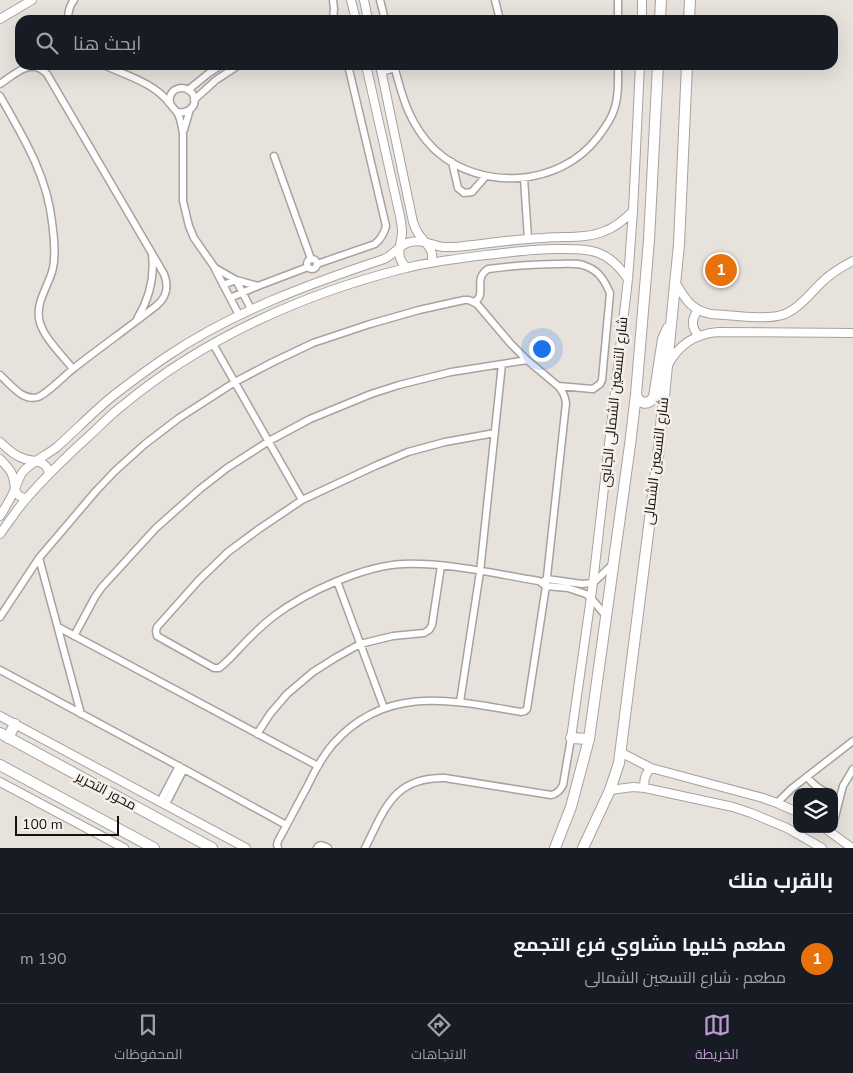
<!DOCTYPE html>
<html lang="ar">
<meta charset="utf-8">
<style>
body{margin:0;font-family:"Nunito Sans",Cairo,sans-serif;background:#242831;color:#f1f3f6;direction:rtl}
.controls{position:absolute;right:15px;bottom:15px;display:grid;overflow:hidden;border-radius:10px;box-shadow:0 5px 20px #0002}
.controls button{width:45px;height:45px;display:grid;place-items:center;padding:0;border:0;border-bottom:1px solid #363941;background:#171b24;color:#f1f3f6;font:25px sans-serif}
.scale{position:absolute;left:15px;bottom:12px;width:104px;box-sizing:border-box;padding-left:5px;border:2px solid #141210;border-top:0;font-size:14px;line-height:18px;white-space:nowrap;color:#141210;-webkit-text-stroke:4px #f6efea;paint-order:stroke}
.you{position:absolute;left:541px;top:348px;width:18px;height:18px;margin:-12px;border:4px solid #fff;border-radius:50%;background:#1a73e8;box-shadow:0 0 0 8px #1a73e833}
.badge{display:grid;place-items:center;width:32px;height:32px;border-radius:50%;background:#bb99ce;color:#fff;font-size:16px;font-weight:700}
.pin{position:absolute;translate:-50% -50%;border:2px solid #fff;box-shadow:0 1px 5px #0006}
.list{margin:0;padding:0;list-style:none}
h2{display:flex;justify-content:space-between;align-items:center;height:65px;margin:0;padding:0 20px;font-size:21px}
h2 small{font-size:16px;font-weight:400;color:#9ea1a6}
.list li{display:grid;grid-template-columns:32px 1fr auto;gap:15px;align-items:center;box-sizing:border-box;height:90px;padding:0 20px;border-top:1px solid #363941}
.list b{display:block;font-size:19px;white-space:nowrap}
.list p{margin:0;font-size:16px;white-space:nowrap;color:#9ea1a6}
.list em{font-size:16px;font-style:normal;color:#9ea1a6}
.icon{flex:none;width:28px;height:28px;fill:none;stroke:currentColor;stroke-width:2;stroke-linecap:round;stroke-linejoin:round}
.map{position:relative;flex:none;width:853px;height:848px;overflow:hidden;direction:ltr}
.search{position:absolute;background:#171b24;box-shadow:0 5px 20px #0002;left:15px;right:15px;top:15px;height:55px;display:flex;align-items:center;gap:12px;box-sizing:border-box;padding:0 18px;border-radius:15px;color:#9ea1a6;font-size:19px}
.sheet{height:155px;background:#171b24}
nav{display:flex;justify-content:space-around;align-items:center;box-sizing:border-box;height:70px;border-top:1px solid #363941;background:#171b24;font-size:14px;color:#9ea1a6}
nav a{display:grid;justify-items:center;gap:2px}
nav .on{color:#bb99ce}
.map>svg:first-child{display:block}
</style>
<div class="map">
<svg width="853" height="848" viewBox="0 0 853 848">
<rect width="100%" height="100%" fill="#e8e2dd"/>
<g fill="none" stroke-linecap="round" stroke-linejoin="round">
<g stroke="#a8a29e" stroke-width="9">
<path id="minor" d="M 380,0 L 385,20
M 495,0 L 500,20
M 618,0 L 618,20
M 68,20 C 68,12 69,6 74,0
M 333,20 L 334,9 L 333,0
M 104,65 C 127,76 155,83 170,104
M 394,65 C 402,97 410,126 435,150 C 481,192 560,187 598,137 C 604,129 611,120 614,110 C 619,96 618,80 618,65
M 381,72 L 395,68
M 0,84 C 15,74 31,57 47,74 L 164,274 C 169,287 167,297 156,306 C 129,327 101,347 74,368 C 65,375 47,394 38,397 C 23,402 10,384 0,375
M 188,90 L 209,73 L 221,65
M 0,96 C 23,137 47,175 52,222 C 54,237 56,253 53,268 C 49,286 34,303 40,323 C 45,339 62,355 73,369
M 194,100 L 216,80 L 239,65
M 177,112 C 186,114 197,108 194,97 C 190,85 173,85 170,97 C 168,106 175,108 178,114 C 181,120 182,127 183,134 L 183,201 L 189,226 L 194,238 L 215,268 L 236,280 L 258,286
M 184,130 L 190,109
M 274,156 L 311,259
M 452,162 L 458,188 L 464,193 L 472,192 L 486,176
M 524,178 L 528,239
M307 264a5 5 0 1 1 10 0a5 5 0 1 1-10 0Z
M 317,264 L 375,244 C 381,239 384,234 386,226 L 348,65
M 215,269 L 239,315
M 223,285 L 236,280 L 251,309
M 230,298 L 258,286 L 308,267
M 474,302 C 488,295 472,279 488,269 C 511,266 534,264 558,264 C 568,264 579,262 588,267 C 600,272 605,282 610,293 L 602,380 L 600,384 L 593,389 L 558,386
M 137,319 C 149,299 155,279 152,255
M 213,344 L 302,500
M 495,433 L 445,442 L 408,452 L 375,466 L 302,500 L 259,529 L 228,552 L 199,580 L 157,627 L 156,631 L 157,636 L 214,668 L 219,668 C 226,663 232,656 238,650 C 249,638 261,626 274,616 C 306,592 363,566 403,564 C 446,562 496,574 539,581 L 546,586 L 568,588 L 586,594 L 591,598 L 606,616
M 39,558 L 81,714
M 545,580 L 547,579 L 582,584 L 593,583 L 613,564
M 337,581 L 384,708
M 0,617 L 39,558 L 96,491 L 115,471 L 145,444 L 179,418 L 235,382 L 271,363 L 313,343 L 370,324 L 419,310 L 464,300 L 469,300 L 477,304 L 511,344 L 527,360 L 558,386 C 563,391 565,396 566,403 L 546,586 L 527,709 L 525,711 L 521,712 C 452,700 386,684 333,744 C 322,757 314,772 307,787 C 297,805 288,823 278,841 L 277,845 L 278,848
M 58,627 L 318,766
M 74,636 L 95,597 L 102,587 L 156,528 L 200,489 L 227,468 L 269,441 L 310,419 L 371,394 L 399,385 L 451,372 L 527,360
M 0,670 L 184,769 L 286,825
M 460,702 L 480,572 L 502,364
M 257,734 L 270,714 L 287,694 L 313,672 L 335,658 L 360,644 L 393,636 L 424,633 L 429,630 L 432,625 L 441,566
M 807,777 C 813,784 818,789 826,792
M 160,802 L 179,766
M 777,803 L 791,789 L 853,741
M 166,804 L 184,769
M 834,821 L 843,786 L 853,769
M 317,848 C 320,843 324,846 328,848
M 365,848 C 385,809 393,777 445,778 L 551,795 C 557,794 560,791 563,785 L 571,738"/>
</g>
<g stroke="#a8a29e" stroke-width="10">
<path id="tertiary" d="M 351,0 L 356,20
M 364,0 L 368,20
M 0,19 L 32,0
M 642,20 L 642,0
M 366,65 L 400,216 C 401,221 402,227 402,233 C 401,247 394,256 407,268
M 380,65 L 413,222 C 415,228 417,233 421,237 C 428,246 435,251 431,263
M 675,282 C 685,298 690,310 711,314 C 731,315 767,321 785,314 C 799,308 810,294 821,283 C 830,274 841,267 853,261
M 698,310 C 691,319 691,328 699,336
M 668,365 C 678,345 695,334 718,332 L 853,333
M 0,442 C 6,447 12,454 20,457 C 31,463 47,458 49,474
M 0,459 C 4,463 8,467 11,472 C 17,483 11,498 27,498
M 0,516 C 5,508 10,500 14,491 C 17,485 18,479 22,473 C 29,463 47,455 57,447 C 76,430 94,411 114,395 C 131,382 148,369 166,357 C 232,312 309,284 384,259 C 393,255 399,246 407,243 C 420,238 431,245 443,247 C 447,247 451,247 455,247 C 485,244 514,239 544,238 C 564,236 586,239 605,231 C 616,227 625,219 633,211
M 0,534 C 9,522 17,509 27,498 C 46,476 67,456 89,436 C 100,426 110,415 122,406 C 202,339 305,293 406,268 C 438,260 471,257 503,253 C 521,251 538,249 556,249 C 590,249 607,248 628,279
M 0,716 L 246,848
M 571,738 L 593,583 L 628,279 L 633,211 L 640,65
M 620,752 L 651,768 L 763,798 L 777,803 L 797,812
M 0,782 L 124,848
M 645,788 C 643,780 645,774 651,768
M 610,790 L 633,787 L 645,788 L 733,807 L 751,813 L 787,828 L 822,848
M 826,829 L 852,848"/>
</g>
<g stroke="#a8a29e" stroke-width="12">
<path id="primary" d="M 660,20 L 661,0
M 689,20 L 690,0
M 636,394 C 638,404 648,406 654,397 L 663,339 L 668,328
M 0,733 L 212,848
M 8,738 L 15,724
M 571,738 L 589,739
M 0,765 L 154,848
M 555,848 L 571,807 L 589,739 L 630,445 L 636,394 L 649,240 L 658,65
M 583,848 L 610,790 L 619,763 L 659,447 L 679,244 L 687,65"/>
</g>
<use href="#minor" stroke="#fff" stroke-width="6"/>
<use href="#tertiary" stroke="#fff" stroke-width="8"/>
<use href="#primary" stroke="#fff" stroke-width="10"/>
</g>
<g text-anchor="middle" dominant-baseline="central" stroke-width="5" stroke-linejoin="round" paint-order="stroke">
<g font-size="14" fill="#141210" stroke="#f6efea">
<text transform="translate(614 402) rotate(-84)">شارع التسعين الشمالى الجانبى</text>
<text transform="translate(656 461) rotate(-83)">شارع التسعين الشمالى</text>
<text transform="translate(106 791) rotate(28)">محور التحرير</text>
</g>
</g>
</svg>
<div class="controls">
<button><svg class="icon" aria-label="layers" viewBox="0 0 24 24"><path d="M12 4l9 5-9 5-9-5zM3 14l9 5 9-5"/></svg></button>
</div>
<div class="scale">100 m</div>
<div class="you"></div>
<div class="pin badge" style="left:721px;top:270px;background:#e8710a">1</div>
<div class="search"><svg class="icon" aria-label="search" viewBox="0 0 24 24"><circle cx="10" cy="10" r="6"/><path d="M15 15l6 6"/></svg>ابحث هنا</div>
</div>
<section class="sheet">
<h2>بالقرب منك<small></small></h2>
<ul class="list">
<li><span class="badge" style="background:#e8710a">1</span><div><b>مطعم خليها مشاوي فرع التجمع</b><p>مطعم · شارع التسعين الشمالى</p></div><em>190 m</em></li>
</ul>
</section>
<nav>
<a class="on"><svg class="icon" aria-label="map" viewBox="0 0 24 24"><path d="M3 6l6-2 6 2 6-2v14l-6 2-6-2-6 2zM9 4v14M15 6v14"/></svg>الخريطة</a>
<a><svg class="icon" aria-label="directions" viewBox="0 0 24 24"><path d="M12 3l9 9-9 9-9-9zM9 14v-3h6M13 9l2 2-2 2"/></svg>الاتجاهات</a>
<a><svg class="icon" aria-label="saved" viewBox="0 0 24 24"><path d="M7 4h10v16l-5-4-5 4z"/></svg>المحفوظات</a>
</nav>
